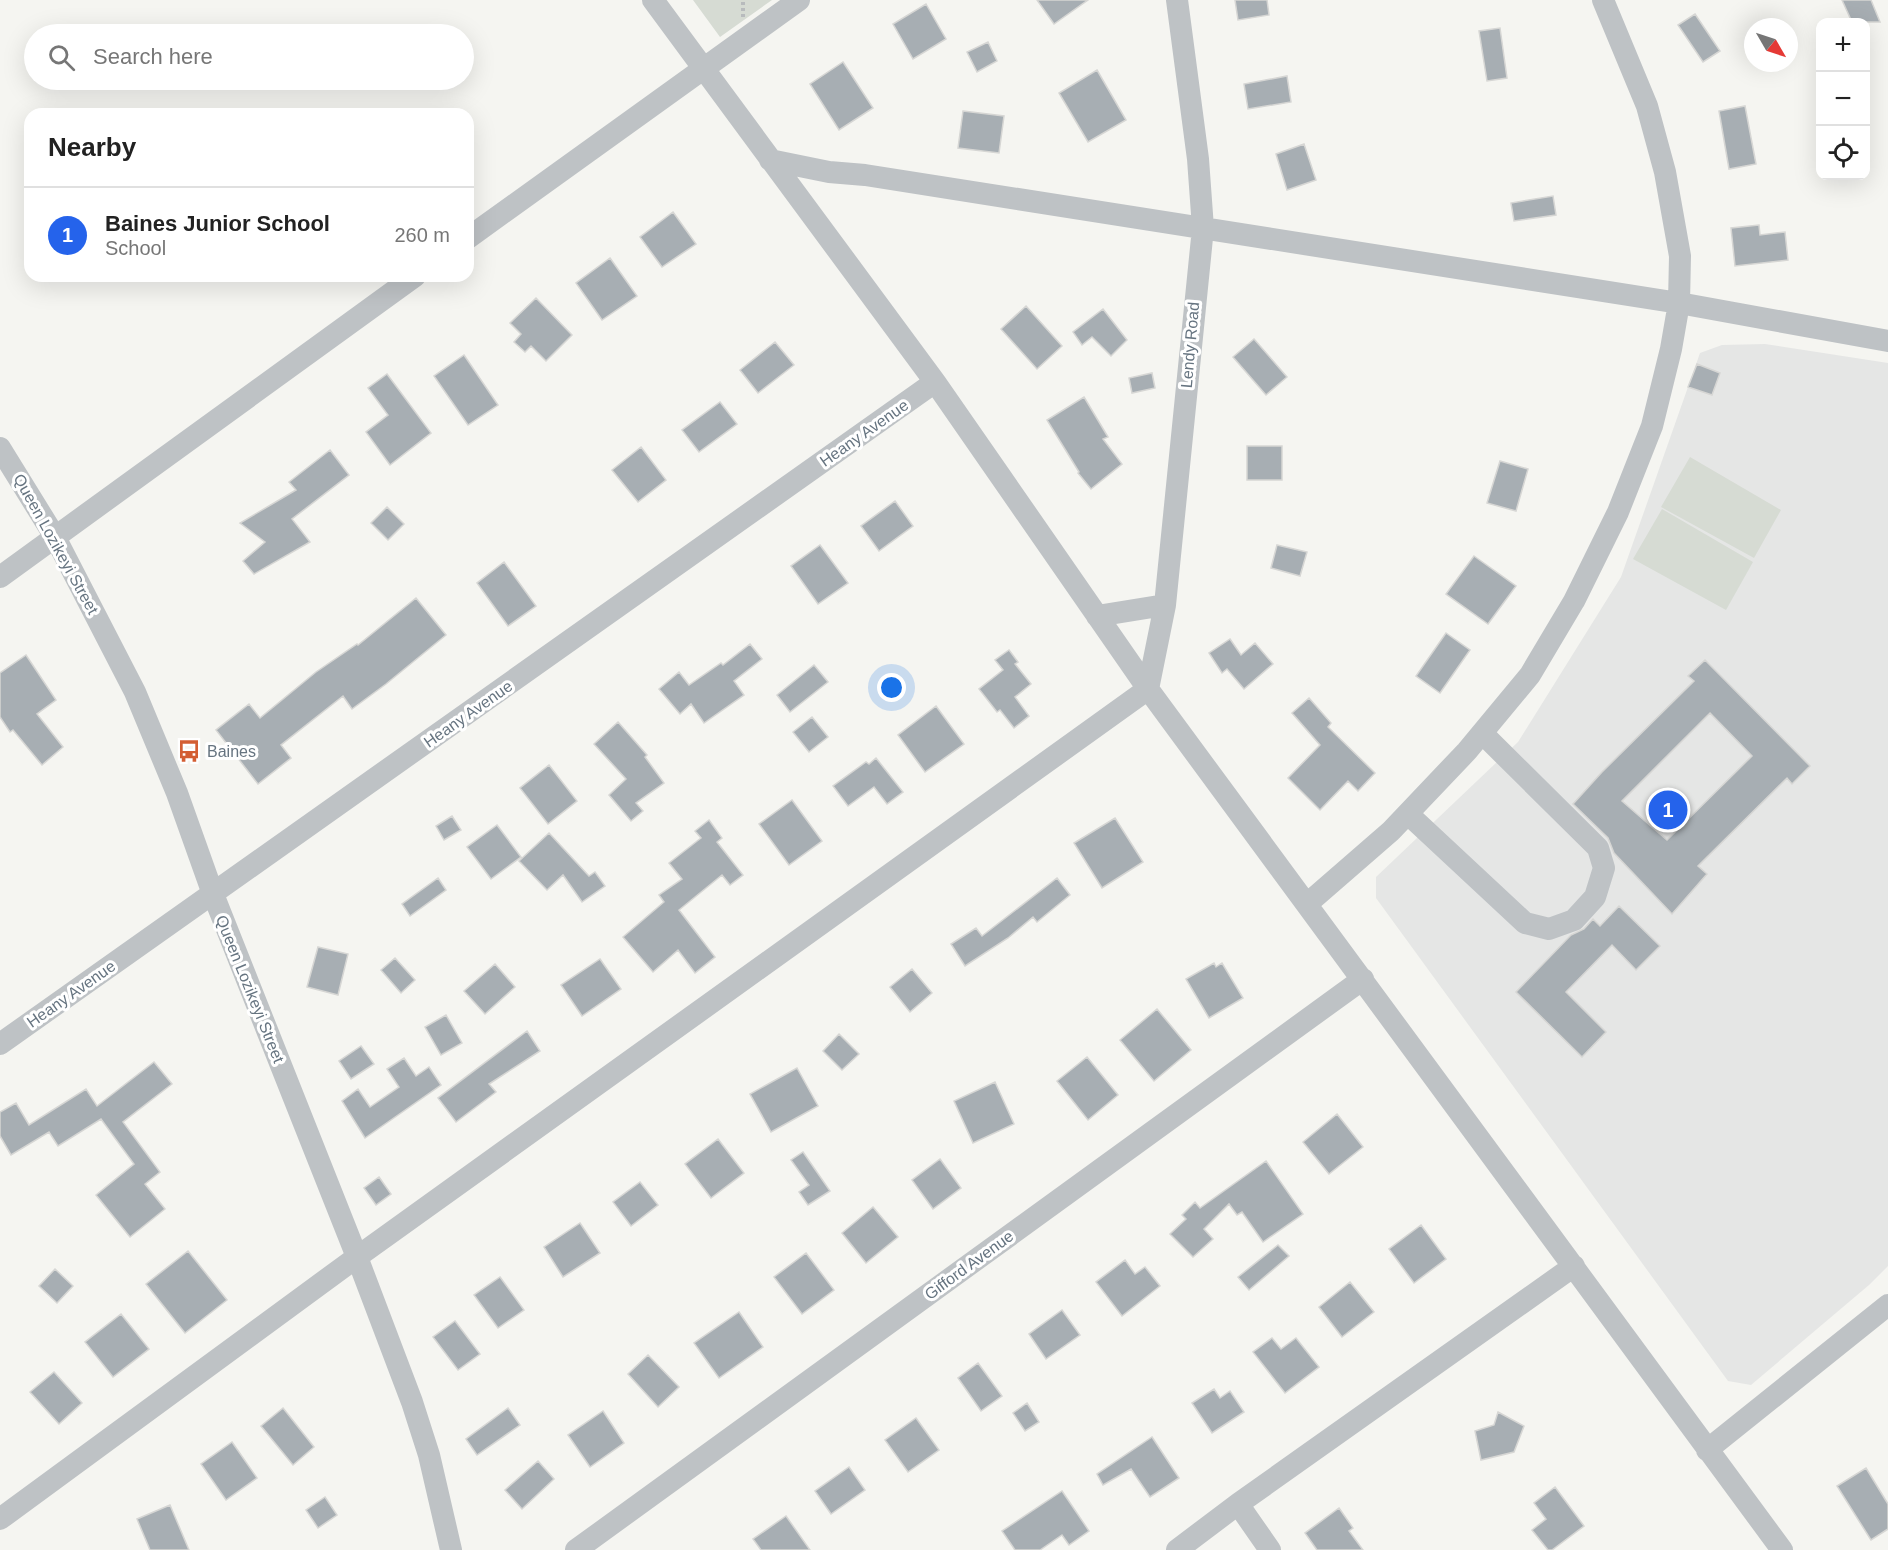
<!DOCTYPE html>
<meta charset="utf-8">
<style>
body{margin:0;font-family:Helvetica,sans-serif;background:#f2f2f2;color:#222}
.controls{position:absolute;right:18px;top:18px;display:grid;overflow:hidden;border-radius:12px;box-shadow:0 6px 24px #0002}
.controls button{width:54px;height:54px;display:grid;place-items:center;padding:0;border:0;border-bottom:2px solid #e0e0e0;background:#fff;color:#222;font:30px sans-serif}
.compass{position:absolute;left:1744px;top:18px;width:54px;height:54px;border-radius:50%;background:#fff;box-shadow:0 6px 24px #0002;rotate:129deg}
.you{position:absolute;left:892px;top:688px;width:21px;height:21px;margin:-15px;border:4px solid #fff;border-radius:50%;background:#1a73e8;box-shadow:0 0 0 9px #1a73e833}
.badge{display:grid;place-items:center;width:39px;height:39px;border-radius:50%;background:#2563eb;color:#fff;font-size:20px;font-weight:700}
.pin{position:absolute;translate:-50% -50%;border:3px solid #fff;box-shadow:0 2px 6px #0006}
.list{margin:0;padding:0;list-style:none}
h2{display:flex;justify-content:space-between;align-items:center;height:78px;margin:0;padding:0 24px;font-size:26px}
h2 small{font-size:20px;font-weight:400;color:#767676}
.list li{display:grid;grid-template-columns:39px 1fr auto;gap:18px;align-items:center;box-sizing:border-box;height:96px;padding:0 24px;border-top:2px solid #e0e0e0}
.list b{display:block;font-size:22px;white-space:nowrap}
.list p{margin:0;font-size:20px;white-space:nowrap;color:#767676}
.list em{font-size:20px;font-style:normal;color:#767676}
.icon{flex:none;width:33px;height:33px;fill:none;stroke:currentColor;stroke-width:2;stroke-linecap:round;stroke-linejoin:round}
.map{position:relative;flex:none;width:1888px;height:1550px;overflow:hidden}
.search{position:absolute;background:#fff;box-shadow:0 6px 24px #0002;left:24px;top:24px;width:450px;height:66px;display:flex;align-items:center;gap:15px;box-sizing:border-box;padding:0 21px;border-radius:33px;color:#767676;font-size:22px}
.panel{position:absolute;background:#fff;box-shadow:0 6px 24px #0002;left:24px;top:108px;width:450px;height:174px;border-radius:18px}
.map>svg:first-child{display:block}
</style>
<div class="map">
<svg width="1888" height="1550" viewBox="0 0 1888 1550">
<rect width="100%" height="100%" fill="#f5f5f1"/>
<path fill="#e5e6e5" d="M 1765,344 L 1888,363 L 1888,1266 L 1869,1285 L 1751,1385 L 1728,1381 L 1376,898 L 1376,877 L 1518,742 L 1621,577 L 1700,353 L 1722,345 Z"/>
<path fill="#d6dbd3" d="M 693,0 L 772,0 L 720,37 Z
M 1690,457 L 1781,510 L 1754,558 L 1661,507 Z
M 1662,509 L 1753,562 L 1726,610 L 1633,559 Z"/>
<path fill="#a7aeb3" stroke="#d6d6d4" stroke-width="1.5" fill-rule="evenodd" d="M 1037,0 L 1088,0 L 1054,24 Z
M 1235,0 L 1267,0 L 1269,15 L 1238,20 Z
M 1842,0 L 1871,0 L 1880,22 L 1852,22 Z
M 926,4 L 946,39 L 913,59 L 893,24 Z
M 1695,14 L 1720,51 L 1703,62 L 1678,25 Z
M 1500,28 L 1507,78 L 1487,81 L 1479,31 Z
M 988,42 L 997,61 L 977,72 L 967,52 Z
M 843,62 L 873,108 L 839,130 L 810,84 Z
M 1097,70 L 1126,120 L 1088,142 L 1059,93 Z
M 1287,76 L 1291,102 L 1248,109 L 1244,84 Z
M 1745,106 L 1756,164 L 1729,169 L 1719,111 Z
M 963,111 L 1004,116 L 999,153 L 958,148 Z
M 1304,144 L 1316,180 L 1287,190 L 1276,154 Z
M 1553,196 L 1556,215 L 1514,221 L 1511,203 Z
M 673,212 L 696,244 L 662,267 L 640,237 Z
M 1759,225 L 1760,235 L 1785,232 L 1788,260 L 1735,266 L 1731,228 Z
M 610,258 L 637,296 L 602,320 L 576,283 Z
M 536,298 L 572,335 L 546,361 L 531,346 L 525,352 L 514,342 L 521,334 L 510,323 Z
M 1026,306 L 1062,346 L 1037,369 L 1001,329 Z
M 1103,309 L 1127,340 L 1111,356 L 1092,337 L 1082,345 L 1073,332 Z
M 1254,339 L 1287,377 L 1266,395 L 1233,357 Z
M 775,342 L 794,365 L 758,393 L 740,370 Z
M 464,355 L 498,405 L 468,425 L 434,376 Z
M 1697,364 L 1720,373 L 1712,395 L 1688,387 Z
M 1152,373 L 1155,388 L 1132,393 L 1129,378 Z
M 387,374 L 431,433 L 390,465 L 366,432 L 388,415 L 368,388 Z
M 1084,397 L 1108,437 L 1103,439 L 1122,464 L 1091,489 L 1078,473 L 1079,472 L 1047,420 Z
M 720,402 L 737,424 L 699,452 L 682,430 Z
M 1247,446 L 1282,446 L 1282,480 L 1247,480 Z
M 641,447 L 666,480 L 638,502 L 612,470 Z
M 330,450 L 349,475 L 292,519 L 310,542 L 254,574 L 243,561 L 265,542 L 240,523 L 296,490 L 289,482 Z
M 1500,461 L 1528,469 L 1516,511 L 1487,503 Z
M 895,501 L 913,526 L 879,551 L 861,526 Z
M 387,507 L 404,524 L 388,540 L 371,523 Z
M 820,545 L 848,583 L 818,604 L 791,566 Z
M 1277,545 L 1307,552 L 1300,576 L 1271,568 Z
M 1474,556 L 1516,586 L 1488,624 L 1446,594 Z
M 504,562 L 536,606 L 508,626 L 477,583 Z
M 416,598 L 446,635 L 386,684 L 352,709 L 343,696 L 281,745 L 291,758 L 258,784 L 216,730 L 249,704 L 260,718 L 316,672 L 357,644 L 358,645 Z
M 1446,633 L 1470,650 L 1440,693 L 1416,676 Z
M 1230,639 L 1241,655 L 1255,643 L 1273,664 L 1244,689 L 1227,669 L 1222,673 L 1209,653 Z
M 750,644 L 762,659 L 734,681 L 744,695 L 704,723 L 691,704 L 680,714 L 659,689 L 679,672 L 689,685 L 721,663 L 723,665 Z
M 1009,650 L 1018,662 L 1015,664 L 1031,684 L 1015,697 L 1029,716 L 1014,728 L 1000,710 L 997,712 L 979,689 L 1003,670 L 995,660 Z
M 26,655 L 56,700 L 37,714 L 63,747 L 42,765 L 13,730 L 10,732 L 0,717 L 0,673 Z
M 1705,660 L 1810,766 L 1792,784 L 1787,778 L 1698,866 L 1707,874 L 1672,914 L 1614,853 L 1608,838 L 1573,804 L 1602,772 L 1694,681 L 1688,676 ZM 1710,713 L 1752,756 L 1667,840 L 1622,801 Z
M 814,665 L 828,682 L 790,712 L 777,695 Z
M 1309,698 L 1331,723 L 1328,727 L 1375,773 L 1358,791 L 1348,781 L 1320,810 L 1288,778 L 1320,745 L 1292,713 Z
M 936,706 L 964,744 L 925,772 L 898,735 Z
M 812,717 L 828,737 L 809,752 L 793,732 Z
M 618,722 L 647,755 L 645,757 L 664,783 L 636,803 L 643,811 L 631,821 L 609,795 L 626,779 L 594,744 Z
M 876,758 L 903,792 L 887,804 L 874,787 L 848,806 L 833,786 L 866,762 L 869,764 Z
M 549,765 L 577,801 L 548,824 L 520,788 Z
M 792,800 L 822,841 L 789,865 L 759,824 Z
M 452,816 L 461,830 L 444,840 L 436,826 Z
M 1115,818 L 1143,862 L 1102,888 L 1074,843 Z
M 709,820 L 722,838 L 717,842 L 743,875 L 730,885 L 722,875 L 679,910 L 715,957 L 695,973 L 678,950 L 653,972 L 623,937 L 664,902 L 659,895 L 682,879 L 669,863 L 701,838 L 695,831 Z
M 497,825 L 521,857 L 491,879 L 467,847 Z
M 549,833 L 589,876 L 595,872 L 605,886 L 582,902 L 563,875 L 547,890 L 519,861 Z
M 438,878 L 446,890 L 410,916 L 402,904 Z
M 1057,878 L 1070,895 L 1037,922 L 1033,917 L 1008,938 L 965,966 L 951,944 L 976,928 L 982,936 Z
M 1619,906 L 1660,946 L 1636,970 L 1612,945 L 1566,992 L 1606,1032 L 1582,1057 L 1516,992 L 1571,935 L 1584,929 L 1593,919 L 1600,926 Z
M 318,947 L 348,954 L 338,995 L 307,987 Z
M 395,958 L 415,980 L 401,993 L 381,970 Z
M 600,959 L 621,989 L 582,1016 L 561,985 Z
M 1214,963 L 1216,967 L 1222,963 L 1243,998 L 1209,1018 L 1186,979 Z
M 495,964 L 515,987 L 485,1014 L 464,991 Z
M 912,969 L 932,993 L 910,1012 L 890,987 Z
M 1157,1009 L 1191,1050 L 1154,1081 L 1120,1040 Z
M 446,1015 L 462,1043 L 441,1055 L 425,1027 Z
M 527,1031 L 540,1051 L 489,1084 L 496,1092 L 456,1122 L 438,1098 Z
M 839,1034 L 859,1054 L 842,1070 L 823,1051 Z
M 361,1046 L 374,1064 L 351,1079 L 339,1061 Z
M 1087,1057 L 1118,1095 L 1088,1120 L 1057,1081 Z
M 404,1058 L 416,1076 L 429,1067 L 441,1085 L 365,1138 L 342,1101 L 358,1089 L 370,1107 L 399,1087 L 387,1069 Z
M 154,1062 L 172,1084 L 123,1122 L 160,1172 L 145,1184 L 165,1209 L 130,1237 L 96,1195 L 134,1164 L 101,1119 L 58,1146 L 49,1132 L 11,1155 L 0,1136 L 0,1112 L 16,1103 L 29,1125 L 86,1089 L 97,1106 Z
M 797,1068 L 818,1106 L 771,1132 L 750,1094 Z
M 995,1082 L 1014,1124 L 973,1143 L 954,1101 Z
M 1337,1114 L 1363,1147 L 1329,1174 L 1303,1142 Z
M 718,1139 L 744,1173 L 711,1198 L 685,1164 Z
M 803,1152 L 830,1191 L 808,1205 L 799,1192 L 809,1185 L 791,1160 Z
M 940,1159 L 961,1188 L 933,1209 L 912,1180 Z
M 1266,1161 L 1303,1214 L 1263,1242 L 1242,1212 L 1237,1215 L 1229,1204 L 1204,1229 L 1213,1239 L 1193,1257 L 1170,1234 L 1186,1219 L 1182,1215 L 1195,1202 L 1200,1208 Z
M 379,1177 L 391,1194 L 376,1205 L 364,1188 Z
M 640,1182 L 658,1205 L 631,1226 L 613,1202 Z
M 873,1207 L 898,1237 L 866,1263 L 842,1233 Z
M 580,1223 L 600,1253 L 563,1277 L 544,1247 Z
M 1421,1225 L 1446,1259 L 1414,1283 L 1389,1249 Z
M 1278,1245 L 1289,1256 L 1249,1290 L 1238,1277 Z
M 188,1251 L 227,1300 L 185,1333 L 146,1284 Z
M 806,1253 L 834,1290 L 802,1314 L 774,1277 Z
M 1125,1260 L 1135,1274 L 1145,1267 L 1160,1286 L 1122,1316 L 1096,1282 Z
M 55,1269 L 73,1286 L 57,1303 L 39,1286 Z
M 500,1277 L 524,1310 L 498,1328 L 474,1295 Z
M 1350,1282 L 1374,1312 L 1342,1337 L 1319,1307 Z
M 1062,1310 L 1080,1335 L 1046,1359 L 1029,1334 Z
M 739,1312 L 763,1347 L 719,1378 L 694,1343 Z
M 121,1314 L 149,1349 L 113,1377 L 85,1342 Z
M 455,1321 L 480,1354 L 458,1370 L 433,1337 Z
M 1272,1338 L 1281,1349 L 1296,1338 L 1319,1367 L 1285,1393 L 1253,1352 Z
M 648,1355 L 679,1387 L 658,1407 L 628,1374 Z
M 978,1363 L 1002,1396 L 981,1411 L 958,1378 Z
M 54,1372 L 82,1403 L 59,1424 L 30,1392 Z
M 1214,1389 L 1220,1398 L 1230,1391 L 1244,1412 L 1212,1433 L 1192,1403 Z
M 1027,1403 L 1039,1422 L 1025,1431 L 1013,1413 Z
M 283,1408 L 314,1447 L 293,1465 L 261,1426 Z
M 508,1408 L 520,1425 L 477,1455 L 466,1439 Z
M 603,1411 L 624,1443 L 590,1467 L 568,1435 Z
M 1498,1412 L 1524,1426 L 1514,1452 L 1481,1460 L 1475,1431 L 1494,1425 Z
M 916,1418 L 939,1450 L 908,1472 L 885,1440 Z
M 1152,1437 L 1179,1478 L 1150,1497 L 1131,1469 L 1103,1485 L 1097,1474 Z
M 232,1442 L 257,1478 L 226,1500 L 201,1464 Z
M 538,1461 L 554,1479 L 522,1509 L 505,1490 Z
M 849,1467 L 865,1490 L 831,1514 L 815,1491 Z
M 1866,1468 L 1888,1504 L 1888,1529 L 1871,1540 L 1837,1486 Z
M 1555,1487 L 1584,1526 L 1552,1550 L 1548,1550 L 1532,1530 L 1546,1519 L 1534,1503 Z
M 1062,1491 L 1089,1531 L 1069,1545 L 1062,1535 L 1040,1550 L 1015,1550 L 1002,1531 Z
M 325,1497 L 337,1515 L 318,1528 L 306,1510 Z
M 170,1505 L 189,1550 L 150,1550 L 137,1519 Z
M 1339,1508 L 1353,1528 L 1349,1531 L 1363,1550 L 1317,1550 L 1305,1533 Z
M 786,1516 L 810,1550 L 761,1550 L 753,1539 Z"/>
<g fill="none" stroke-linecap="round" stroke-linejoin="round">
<path stroke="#b8bbbd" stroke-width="4" stroke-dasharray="3 3" stroke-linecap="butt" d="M 743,17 L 743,0"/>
<path stroke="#bec2c5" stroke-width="22" d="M 653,0 L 935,382 L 1148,689 L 1782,1550
M 770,160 L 829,172 L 865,175 L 1679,303 L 1888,341
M 468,238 L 799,0
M 0,448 L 55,537 L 135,692 L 177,793 L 213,894 L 357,1257 L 412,1402 L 429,1455 L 451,1550
M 0,577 L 415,276
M 1097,616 L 1165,605
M 1408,814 L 1525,923 L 1549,929 L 1574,920 L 1595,897 L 1604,868 L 1598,848 L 1482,733
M 1307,904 L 1391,831 L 1467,751 L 1530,675 L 1574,601 L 1618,512 L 1652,426 L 1671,349 L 1679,303 L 1680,256 L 1665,172 L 1647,106 L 1603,0
M 0,1044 L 935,382
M 1707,1450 L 1888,1305
M 1238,1504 L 1270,1550
M 0,1519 L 357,1257 L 1148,689 L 1165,605 L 1203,228 L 1198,159 L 1177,0
M 576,1550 L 1363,979
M 1177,1550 L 1238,1504 L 1574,1266"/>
</g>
<defs>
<g id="bus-bare" transform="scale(1.8)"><path d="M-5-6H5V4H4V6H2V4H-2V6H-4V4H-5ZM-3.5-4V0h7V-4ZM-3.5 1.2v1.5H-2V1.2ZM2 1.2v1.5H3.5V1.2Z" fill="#d35e33" stroke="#fff" stroke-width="2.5" paint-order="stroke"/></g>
</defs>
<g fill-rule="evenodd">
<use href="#bus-bare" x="189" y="751"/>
</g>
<g text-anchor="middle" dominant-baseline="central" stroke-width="6" stroke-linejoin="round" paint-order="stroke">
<g font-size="16" fill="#667480" stroke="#fff">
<text transform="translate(1190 345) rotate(-85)">Lendy Road</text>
<text transform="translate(864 433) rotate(-35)">Heany Avenue</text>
<text transform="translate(56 544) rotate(61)">Queen Lozikeyi Street</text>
<text transform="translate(468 714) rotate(-35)">Heany Avenue</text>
<text transform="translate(250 989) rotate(68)">Queen Lozikeyi Street</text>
<text transform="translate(71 994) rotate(-35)">Heany Avenue</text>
<text transform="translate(969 1265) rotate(-36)">Gifford Avenue</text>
</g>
<g font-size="16" fill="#667480" stroke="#fff" text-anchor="start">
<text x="207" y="751">Baines</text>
</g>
</g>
</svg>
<div class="controls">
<button>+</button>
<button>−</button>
<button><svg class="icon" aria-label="locate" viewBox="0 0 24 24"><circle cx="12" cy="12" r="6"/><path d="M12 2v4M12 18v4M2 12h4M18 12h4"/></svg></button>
</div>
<svg class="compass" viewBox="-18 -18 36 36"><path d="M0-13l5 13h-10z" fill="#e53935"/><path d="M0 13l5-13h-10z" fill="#767676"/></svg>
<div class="you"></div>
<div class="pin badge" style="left:1668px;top:810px">1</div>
<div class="search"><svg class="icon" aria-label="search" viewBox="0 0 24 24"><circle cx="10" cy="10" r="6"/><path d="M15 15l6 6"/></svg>Search here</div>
<section class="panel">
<h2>Nearby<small></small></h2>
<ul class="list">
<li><span class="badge">1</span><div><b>Baines Junior School</b><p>School</p></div><em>260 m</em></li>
</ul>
</section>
</div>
